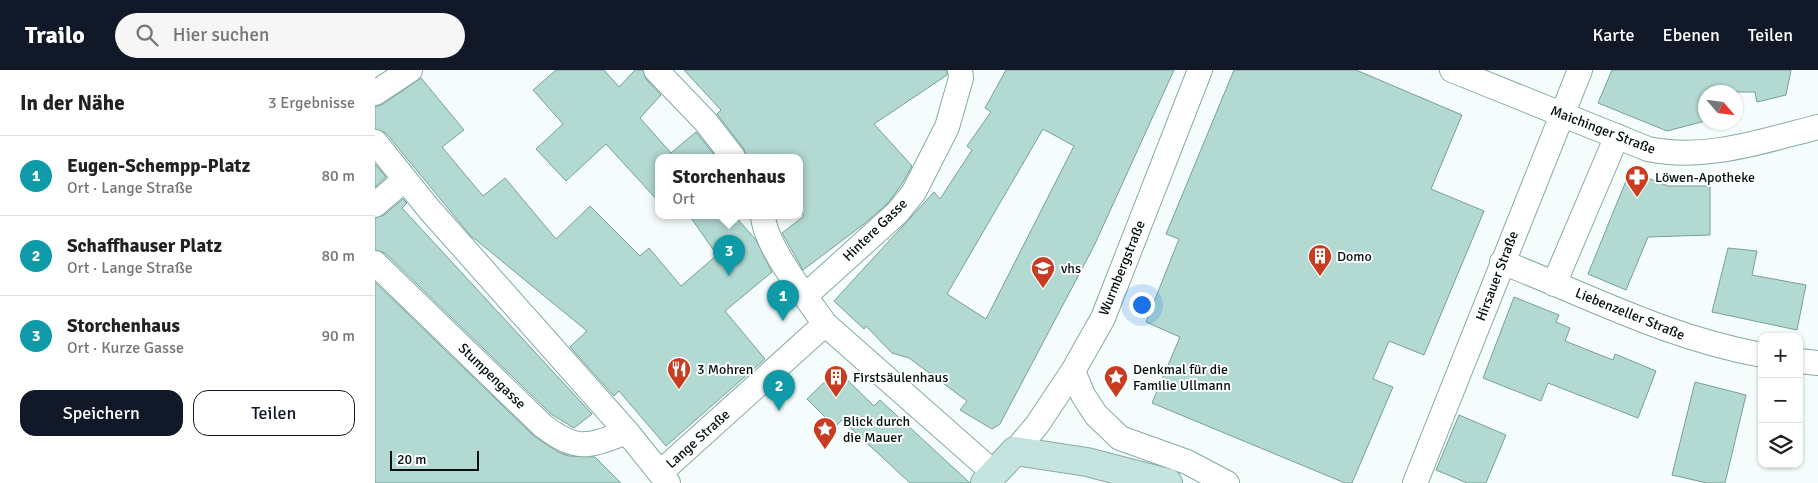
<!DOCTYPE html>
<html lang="de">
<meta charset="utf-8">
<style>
body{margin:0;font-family:Signika,sans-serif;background:#f6f6f6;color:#222}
.controls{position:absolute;right:15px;bottom:15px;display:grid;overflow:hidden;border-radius:10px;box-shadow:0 1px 4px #0004}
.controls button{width:45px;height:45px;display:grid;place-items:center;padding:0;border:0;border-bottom:1px solid #e0e0e0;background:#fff;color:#222;font:25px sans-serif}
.compass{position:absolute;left:1323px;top:15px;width:45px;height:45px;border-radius:50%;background:#fff;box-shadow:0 1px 4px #0004;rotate:118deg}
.scale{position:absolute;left:15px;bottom:12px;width:89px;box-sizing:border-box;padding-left:5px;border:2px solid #03100e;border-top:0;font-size:14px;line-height:18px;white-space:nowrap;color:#03100e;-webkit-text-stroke:4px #fff;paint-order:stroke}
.you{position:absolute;left:766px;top:234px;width:18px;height:18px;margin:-12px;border:4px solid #fff;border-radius:50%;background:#1a73e8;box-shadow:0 0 0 8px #1a73e833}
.badge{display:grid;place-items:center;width:32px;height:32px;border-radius:50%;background:#111827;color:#fff;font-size:16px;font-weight:700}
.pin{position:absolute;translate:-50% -41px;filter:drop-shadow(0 1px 2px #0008)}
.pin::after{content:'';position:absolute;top:26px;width:18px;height:15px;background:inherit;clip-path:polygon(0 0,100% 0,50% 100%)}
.popup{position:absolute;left:280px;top:84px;width:148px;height:65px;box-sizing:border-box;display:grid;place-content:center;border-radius:10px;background:#fff;filter:drop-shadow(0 1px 4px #0005);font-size:16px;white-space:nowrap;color:#767676}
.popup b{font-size:19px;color:#222}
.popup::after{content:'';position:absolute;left:50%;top:100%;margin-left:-10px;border:10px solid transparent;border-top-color:#fff}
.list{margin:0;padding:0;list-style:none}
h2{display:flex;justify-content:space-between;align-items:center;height:65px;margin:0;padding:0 20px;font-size:21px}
h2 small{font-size:16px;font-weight:400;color:#767676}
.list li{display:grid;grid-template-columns:32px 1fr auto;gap:15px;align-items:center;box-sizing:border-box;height:80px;padding:0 20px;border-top:1px solid #e0e0e0}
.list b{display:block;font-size:19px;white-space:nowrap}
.list p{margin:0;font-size:16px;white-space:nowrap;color:#767676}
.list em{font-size:16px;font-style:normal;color:#767676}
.actions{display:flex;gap:10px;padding:15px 20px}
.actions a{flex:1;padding:11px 0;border:1px solid #111827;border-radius:15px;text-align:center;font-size:18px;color:#111827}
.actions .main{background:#111827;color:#fff}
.icon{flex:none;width:28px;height:28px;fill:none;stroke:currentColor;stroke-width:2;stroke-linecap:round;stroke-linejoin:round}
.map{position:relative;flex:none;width:1443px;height:413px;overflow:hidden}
header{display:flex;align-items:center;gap:30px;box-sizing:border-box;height:70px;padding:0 25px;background:#111827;color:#fff}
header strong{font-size:24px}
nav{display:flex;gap:28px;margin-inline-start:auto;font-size:18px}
.search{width:350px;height:45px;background:#f6f6f6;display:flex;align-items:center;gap:12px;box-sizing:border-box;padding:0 18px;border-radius:28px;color:#767676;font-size:19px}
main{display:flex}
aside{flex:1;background:#fff}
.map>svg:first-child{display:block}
</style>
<header>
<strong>Trailo</strong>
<div class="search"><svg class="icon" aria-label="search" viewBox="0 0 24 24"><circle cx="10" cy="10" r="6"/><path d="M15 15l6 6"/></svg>Hier suchen</div>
<nav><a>Karte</a><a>Ebenen</a><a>Teilen</a></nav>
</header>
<main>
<aside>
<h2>In der Nähe<small>3 Ergebnisse</small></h2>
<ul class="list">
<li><span class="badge" style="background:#0f9aa8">1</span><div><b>Eugen-Schempp-Platz</b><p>Ort · Lange Straße</p></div><em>80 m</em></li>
<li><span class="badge" style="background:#0f9aa8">2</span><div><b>Schaffhauser Platz</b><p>Ort · Lange Straße</p></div><em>80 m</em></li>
<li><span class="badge" style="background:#0f9aa8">3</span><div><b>Storchenhaus</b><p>Ort · Kurze Gasse</p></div><em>90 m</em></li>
</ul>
<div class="actions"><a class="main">Speichern</a><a>Teilen</a></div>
</aside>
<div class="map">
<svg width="1443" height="413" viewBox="0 0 1443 413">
<rect width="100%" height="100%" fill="#f5fdfc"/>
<path fill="#b2d9d2" stroke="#799f98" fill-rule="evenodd" d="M 181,0 L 229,0 L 244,17 L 260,0 L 268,0 L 271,9 L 286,25 L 265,48 L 296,83 L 321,62 L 341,87 L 284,87 L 284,132 L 231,74 L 191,111 L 161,79 L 188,54 L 158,20 Z
M 309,0 L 572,0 L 572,5 L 499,54 L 537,96 L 527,114 L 512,134 L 489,154 L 428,200 L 407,163 L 429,146 L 424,140 L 424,87 L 371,87 L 369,79 L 342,44 L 346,40 Z
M 631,0 L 799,0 L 719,176 L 625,354 L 617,359 L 585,340 L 592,331 L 534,288 L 517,283 L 491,256 L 489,259 L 459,231 L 559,122 L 565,129 L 597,80 L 592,76 L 616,42 L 610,38 ZM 668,59 L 699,76 L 611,249 L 572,224 Z
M 859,0 L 981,0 L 1087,45 L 1056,119 L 1109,141 L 1049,285 L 1014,271 L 998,309 L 1018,317 L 977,413 L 970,413 L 777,333 L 805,267 L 771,252 L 804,169 L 791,164 Z
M 1237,0 L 1416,0 L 1411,25 L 1382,32 L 1380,22 L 1330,22 L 1330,51 L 1292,61 L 1223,33 Z
M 46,8 L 89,60 L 67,77 L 108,126 L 130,108 L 181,169 L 215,136 L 265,186 L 274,178 L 306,216 L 342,185 L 314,145 L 359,145 L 381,170 L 397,202 L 350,241 L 390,289 L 291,376 L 244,321 L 239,326 L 195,277 L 212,261 L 95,165 L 11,63 L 0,59 L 0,37 L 8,34 Z
M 0,94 L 11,107 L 0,117 Z
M 1255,101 L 1293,116 L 1335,116 L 1335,165 L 1273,167 L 1251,220 L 1213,204 Z
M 28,129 L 32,133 L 27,138 L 217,344 L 199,358 L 176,344 L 10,183 L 0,180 L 0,148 L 9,145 Z
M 1353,178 L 1382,181 L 1377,205 L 1431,215 L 1422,260 L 1337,242 Z
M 0,212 L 159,366 L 183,382 L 194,386 L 220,387 L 246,413 L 0,413 Z
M 1139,227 L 1184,245 L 1181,252 L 1195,258 L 1190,271 L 1238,290 L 1240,284 L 1281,301 L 1263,348 L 1173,313 L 1166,331 L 1108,308 Z
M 462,300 L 499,336 L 505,330 L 595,413 L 535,413 L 467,350 L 460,357 L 432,329 Z
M 1320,312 L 1371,325 L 1350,413 L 1332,413 L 1297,405 Z
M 1084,345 L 1131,365 L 1111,413 L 1092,413 L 1061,400 Z"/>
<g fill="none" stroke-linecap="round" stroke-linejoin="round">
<g stroke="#85aba4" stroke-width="26">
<path id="street" d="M 281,0 L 330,51 L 358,87
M 1077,0 L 1273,79 C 1332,91 1387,71 1443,57
M 0,23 L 35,0
M 0,72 L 54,139 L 252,362 L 293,413
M 0,135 L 29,110
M 388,145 C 389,175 432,228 450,254 L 619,403
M 1127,192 C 1216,227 1291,267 1387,285
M 0,193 L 167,355 C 202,382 212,377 252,362
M 1179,214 L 1242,66
M 430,226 L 522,143 L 539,122 L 572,57 L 586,8 L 585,0
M 1424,291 L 1443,293
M 698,301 L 708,325 L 721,345 L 745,368 L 812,392 L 852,413
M 640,381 L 662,355 L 698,301 L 728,248 L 825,0
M 286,402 L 450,254
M 1040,413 L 1205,0"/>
</g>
<g stroke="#85aba4" stroke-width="30">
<path id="secondary" d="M 610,413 L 640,381 L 712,392 L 793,413"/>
</g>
<use href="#street" stroke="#fff" stroke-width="24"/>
<use href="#secondary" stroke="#c5e4e0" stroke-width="28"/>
</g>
<defs>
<g id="pharmacy-pin" transform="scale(1.25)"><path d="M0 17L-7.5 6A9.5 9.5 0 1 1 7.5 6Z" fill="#c83d22" stroke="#fff"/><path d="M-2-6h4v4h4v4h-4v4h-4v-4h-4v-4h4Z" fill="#fff"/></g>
<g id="building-pin" transform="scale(1.25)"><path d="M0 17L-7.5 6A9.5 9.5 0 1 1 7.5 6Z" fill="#c83d22" stroke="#fff"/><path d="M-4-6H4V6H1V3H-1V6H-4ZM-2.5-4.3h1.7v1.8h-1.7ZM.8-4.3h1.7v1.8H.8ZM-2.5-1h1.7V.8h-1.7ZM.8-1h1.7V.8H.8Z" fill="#fff"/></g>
<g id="school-pin" transform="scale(1.25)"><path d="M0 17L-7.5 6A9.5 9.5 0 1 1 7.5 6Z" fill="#c83d22" stroke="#fff"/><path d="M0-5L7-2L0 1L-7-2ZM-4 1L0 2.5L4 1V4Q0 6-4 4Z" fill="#fff"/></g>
<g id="restaurant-pin" transform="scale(1.25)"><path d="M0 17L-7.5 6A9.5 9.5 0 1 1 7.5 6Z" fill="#c83d22" stroke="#fff"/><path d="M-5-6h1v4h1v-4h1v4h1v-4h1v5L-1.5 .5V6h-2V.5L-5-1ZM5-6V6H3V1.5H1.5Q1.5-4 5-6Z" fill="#fff"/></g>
<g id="sight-pin" transform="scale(1.25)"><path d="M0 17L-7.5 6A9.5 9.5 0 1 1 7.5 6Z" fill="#c83d22" stroke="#fff"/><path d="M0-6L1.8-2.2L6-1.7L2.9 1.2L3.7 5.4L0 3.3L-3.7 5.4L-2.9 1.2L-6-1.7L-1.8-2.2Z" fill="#fff"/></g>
</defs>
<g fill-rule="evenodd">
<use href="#pharmacy-pin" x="1262" y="107"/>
<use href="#building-pin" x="945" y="186"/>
<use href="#school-pin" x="668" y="198"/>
<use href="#restaurant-pin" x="304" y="299"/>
<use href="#building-pin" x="461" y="307"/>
<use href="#sight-pin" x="741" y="307"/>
<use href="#sight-pin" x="450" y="359"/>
</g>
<g text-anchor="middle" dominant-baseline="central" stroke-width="4" stroke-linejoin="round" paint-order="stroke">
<g font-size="14" fill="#03100e" stroke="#fff">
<text transform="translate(1228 60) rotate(21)">Maichinger Straße</text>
<text transform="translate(500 160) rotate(-44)">Hintere Gasse</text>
<text transform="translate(747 198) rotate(-68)">Wurmbergstraße</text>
<text transform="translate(1122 206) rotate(-69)">Hirsauer Straße</text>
<text transform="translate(1255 244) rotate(22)">Liebenzeller Straße</text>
<text transform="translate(117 306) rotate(44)">Stumpengasse</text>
<text transform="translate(323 369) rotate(-42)">Lange Straße</text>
</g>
<g font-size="14" fill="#03100e" stroke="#fff" text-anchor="start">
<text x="1280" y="107">Löwen-Apotheke</text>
<text x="962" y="186">Domo</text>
<text x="686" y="198">vhs</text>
<text x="322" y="299">3 Mohren</text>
<text x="758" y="299">Denkmal für die<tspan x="758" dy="16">Familie Ullmann</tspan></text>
<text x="478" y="307">Firstsäulenhaus</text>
<text x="468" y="351">Blick durch<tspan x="468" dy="16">die Mauer</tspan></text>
</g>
</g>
</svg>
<div class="controls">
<button>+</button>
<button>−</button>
<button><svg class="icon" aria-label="layers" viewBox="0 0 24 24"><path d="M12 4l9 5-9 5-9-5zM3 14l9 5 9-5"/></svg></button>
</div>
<svg class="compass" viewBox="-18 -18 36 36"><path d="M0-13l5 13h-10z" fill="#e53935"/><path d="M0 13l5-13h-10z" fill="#767676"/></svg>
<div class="scale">20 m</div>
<div class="you"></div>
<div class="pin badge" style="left:408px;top:251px;background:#0f9aa8">1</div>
<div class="pin badge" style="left:404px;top:341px;background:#0f9aa8">2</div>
<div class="pin badge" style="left:354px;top:206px;background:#0f9aa8">3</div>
<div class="popup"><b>Storchenhaus</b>Ort</div>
</div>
</main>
